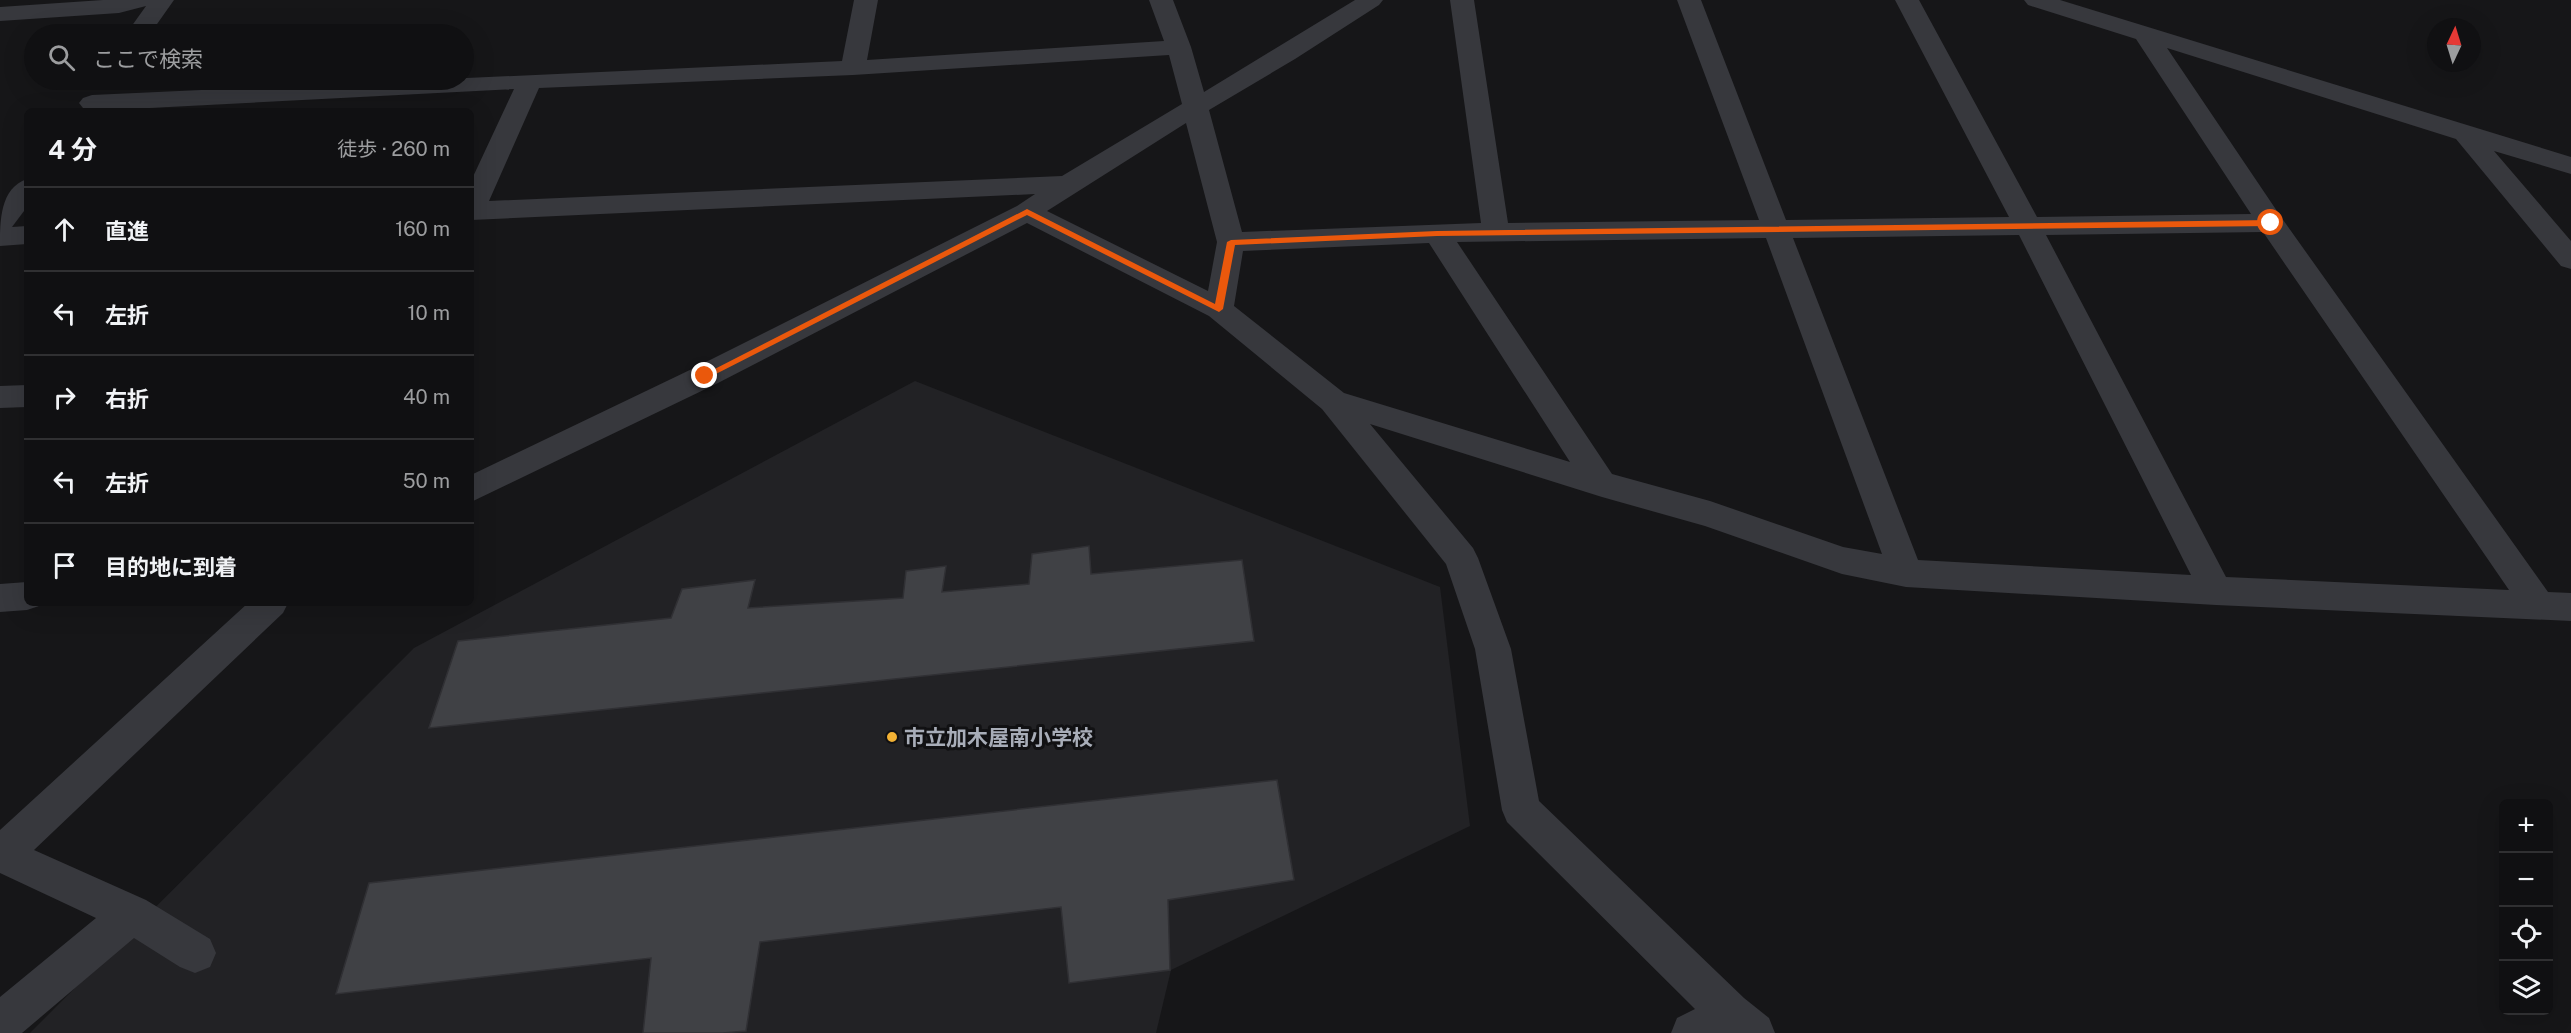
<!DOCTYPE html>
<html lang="ja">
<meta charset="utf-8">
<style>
body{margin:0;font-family:"Public Sans","Noto Sans JP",sans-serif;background:#1e1e20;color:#f1f3f6}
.controls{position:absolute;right:18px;bottom:18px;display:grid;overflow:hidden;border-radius:9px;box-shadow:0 6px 24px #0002}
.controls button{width:54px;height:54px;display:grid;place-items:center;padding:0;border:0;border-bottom:2px solid #303032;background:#101012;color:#f1f3f6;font:30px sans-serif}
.compass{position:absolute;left:2427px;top:18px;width:54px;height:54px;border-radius:50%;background:#101012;box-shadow:0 6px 24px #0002;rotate:4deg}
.stop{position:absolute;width:18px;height:18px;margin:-14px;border:4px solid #ea580c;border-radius:50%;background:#fff}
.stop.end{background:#ea580c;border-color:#fff;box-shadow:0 2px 6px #0008}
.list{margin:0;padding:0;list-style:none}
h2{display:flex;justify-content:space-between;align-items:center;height:78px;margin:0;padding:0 24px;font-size:26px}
h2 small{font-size:20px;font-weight:400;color:#9c9d9f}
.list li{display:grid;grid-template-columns:39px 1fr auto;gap:18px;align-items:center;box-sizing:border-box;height:84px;padding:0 24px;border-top:2px solid #303032}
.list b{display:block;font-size:22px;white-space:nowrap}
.list em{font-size:20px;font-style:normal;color:#9c9d9f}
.icon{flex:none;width:33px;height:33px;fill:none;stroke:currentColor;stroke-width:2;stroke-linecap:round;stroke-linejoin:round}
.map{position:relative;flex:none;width:2571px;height:1033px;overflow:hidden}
.search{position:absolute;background:#101012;box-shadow:0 6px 24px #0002;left:24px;top:24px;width:450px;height:66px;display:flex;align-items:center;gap:15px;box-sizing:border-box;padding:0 21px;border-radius:33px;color:#9c9d9f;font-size:22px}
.panel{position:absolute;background:#101012;box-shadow:0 6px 24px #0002;left:24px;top:108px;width:450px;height:498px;border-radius:9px}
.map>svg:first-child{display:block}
</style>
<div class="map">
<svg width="2571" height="1033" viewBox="0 0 2571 1033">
<rect width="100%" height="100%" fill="#161618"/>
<path fill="#222225" d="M 915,381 L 1440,587 L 1470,826 L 1171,970 L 1156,1033 L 30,1033 L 414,648 Z"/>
<path fill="#404145" stroke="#303034" stroke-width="1.5" d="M 1089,546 L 1091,574 L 1242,560 L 1254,641 L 429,728 L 458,641 L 671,618 L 682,589 L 755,580 L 748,608 L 903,598 L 906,571 L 946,566 L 942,592 L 1029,584 L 1032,554 Z
M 1277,780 L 1294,880 L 1168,900 L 1170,970 L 1069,983 L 1061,907 L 760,942 L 746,1031 L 723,1033 L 643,1033 L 651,958 L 336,994 L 369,883 Z"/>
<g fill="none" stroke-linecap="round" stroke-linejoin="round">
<path fill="#37383d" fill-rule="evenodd" d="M 103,0 L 174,0 L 150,34 L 126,34 L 146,6 L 119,13 L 0,21 L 0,7 Z
M 854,0 L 878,0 L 867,60 L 1164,41 L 1149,0 L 1173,0 L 1191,47 L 1204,92 L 1355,0 L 1383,0 L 1379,5 L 1295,59 L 1209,110 L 1242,232 L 1481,223 L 1450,0 L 1474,0 L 1508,223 L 1759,220 L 1677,0 L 1701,0 L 1786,220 L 2009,217 L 1895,0 L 1919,0 L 2037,217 L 2251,214 L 2136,39 L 2028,5 L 2024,0 L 2060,0 L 2571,157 L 2571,174 L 2494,151 L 2571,241 L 2571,269 L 2561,266 L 2456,139 L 2167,48 L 2281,217 L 2548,592 L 2571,593 L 2571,621 L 2216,605 L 1906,587 L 1842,574 L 1705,526 L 1602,497 L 1370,424 L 1473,548 L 1478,558 L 1511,649 L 1539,801 L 1744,998 L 1769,1018 L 1775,1033 L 1671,1033 L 1677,1018 L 1695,1009 L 1507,822 L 1502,810 L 1475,649 L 1446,564 L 1322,409 L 1209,316 L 1027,223 L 716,384 L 471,502 L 471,475 L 694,368 L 1017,206 L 1035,194 L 471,220 L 471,181 L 514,89 L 92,111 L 83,108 L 79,103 L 83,98 L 92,95 L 842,61 ZM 1169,55 L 1182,104 L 1062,176 L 489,201 L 539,88 L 853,75 ZM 1186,123 L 1217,242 L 1208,291 L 1047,211 ZM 2263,232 L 2509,590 L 2226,577 L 2046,235 ZM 2019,235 L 2191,575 L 1918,560 L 1793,238 ZM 1766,238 L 1882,554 L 1843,547 L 1710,501 L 1612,474 L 1457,242 ZM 1429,243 L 1570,462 L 1344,393 L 1234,306 L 1243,251 Z
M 27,179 L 27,207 L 12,227 L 27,226 L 27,244 L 0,246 C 0,221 0,188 27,179 Z
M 27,385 L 27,407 L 0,408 L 0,386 Z
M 27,582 L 27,603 L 41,603 L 39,606 L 27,610 L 0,612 L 0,584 Z
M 248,603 L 288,603 L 283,613 L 34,850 L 146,900 L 210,939 L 216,953 L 210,967 L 195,973 L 180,967 L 134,938 L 22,1033 L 0,1033 L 0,997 L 96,918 L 0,873 L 0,830 Z"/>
</g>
<path fill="#ea580c" d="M 1027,209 L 1215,304 L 1227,242 L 1231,240 L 1437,231 L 2271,220 L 2275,223 L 2271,226 L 1437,236 L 1235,245 L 1223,309 L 1219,312 L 1027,215 L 708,378 L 705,379 L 701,376 Z"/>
<circle fill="#f2b134" stroke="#111113" stroke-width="2" cx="892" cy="737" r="6"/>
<g text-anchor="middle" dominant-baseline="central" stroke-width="6" stroke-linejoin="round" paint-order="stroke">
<g font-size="21" font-weight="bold" fill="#a8adb8" stroke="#111113" text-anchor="start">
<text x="904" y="737">市立加木屋南小学校</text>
</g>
</g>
</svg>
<div class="controls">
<button>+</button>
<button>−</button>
<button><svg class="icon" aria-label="locate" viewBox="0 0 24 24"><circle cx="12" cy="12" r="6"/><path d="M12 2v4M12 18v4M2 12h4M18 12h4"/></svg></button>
<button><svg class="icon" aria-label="layers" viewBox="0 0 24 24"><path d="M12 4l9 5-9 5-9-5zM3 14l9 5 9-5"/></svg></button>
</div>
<svg class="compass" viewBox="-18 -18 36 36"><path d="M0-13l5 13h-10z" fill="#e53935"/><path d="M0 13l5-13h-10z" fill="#9c9d9f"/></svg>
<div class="stop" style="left:2271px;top:223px"></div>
<div class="stop end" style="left:705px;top:376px"></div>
<div class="search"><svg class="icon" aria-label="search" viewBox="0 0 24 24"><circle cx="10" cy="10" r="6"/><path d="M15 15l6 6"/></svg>ここで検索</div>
<section class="panel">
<h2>4 分<small>徒歩 · 260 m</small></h2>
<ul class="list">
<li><svg class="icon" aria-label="ahead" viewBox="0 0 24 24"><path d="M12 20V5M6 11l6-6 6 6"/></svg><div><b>直進</b></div><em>160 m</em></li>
<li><svg class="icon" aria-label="left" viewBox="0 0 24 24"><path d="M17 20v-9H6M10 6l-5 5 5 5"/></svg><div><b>左折</b></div><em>10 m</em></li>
<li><svg class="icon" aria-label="right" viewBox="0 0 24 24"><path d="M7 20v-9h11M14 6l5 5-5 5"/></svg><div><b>右折</b></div><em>40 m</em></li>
<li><svg class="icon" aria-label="left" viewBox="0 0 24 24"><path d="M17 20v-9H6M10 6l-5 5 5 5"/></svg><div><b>左折</b></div><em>50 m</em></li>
<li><svg class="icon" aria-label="arrive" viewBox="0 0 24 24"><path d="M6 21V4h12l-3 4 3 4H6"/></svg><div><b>目的地に到着</b></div></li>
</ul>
</section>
</div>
